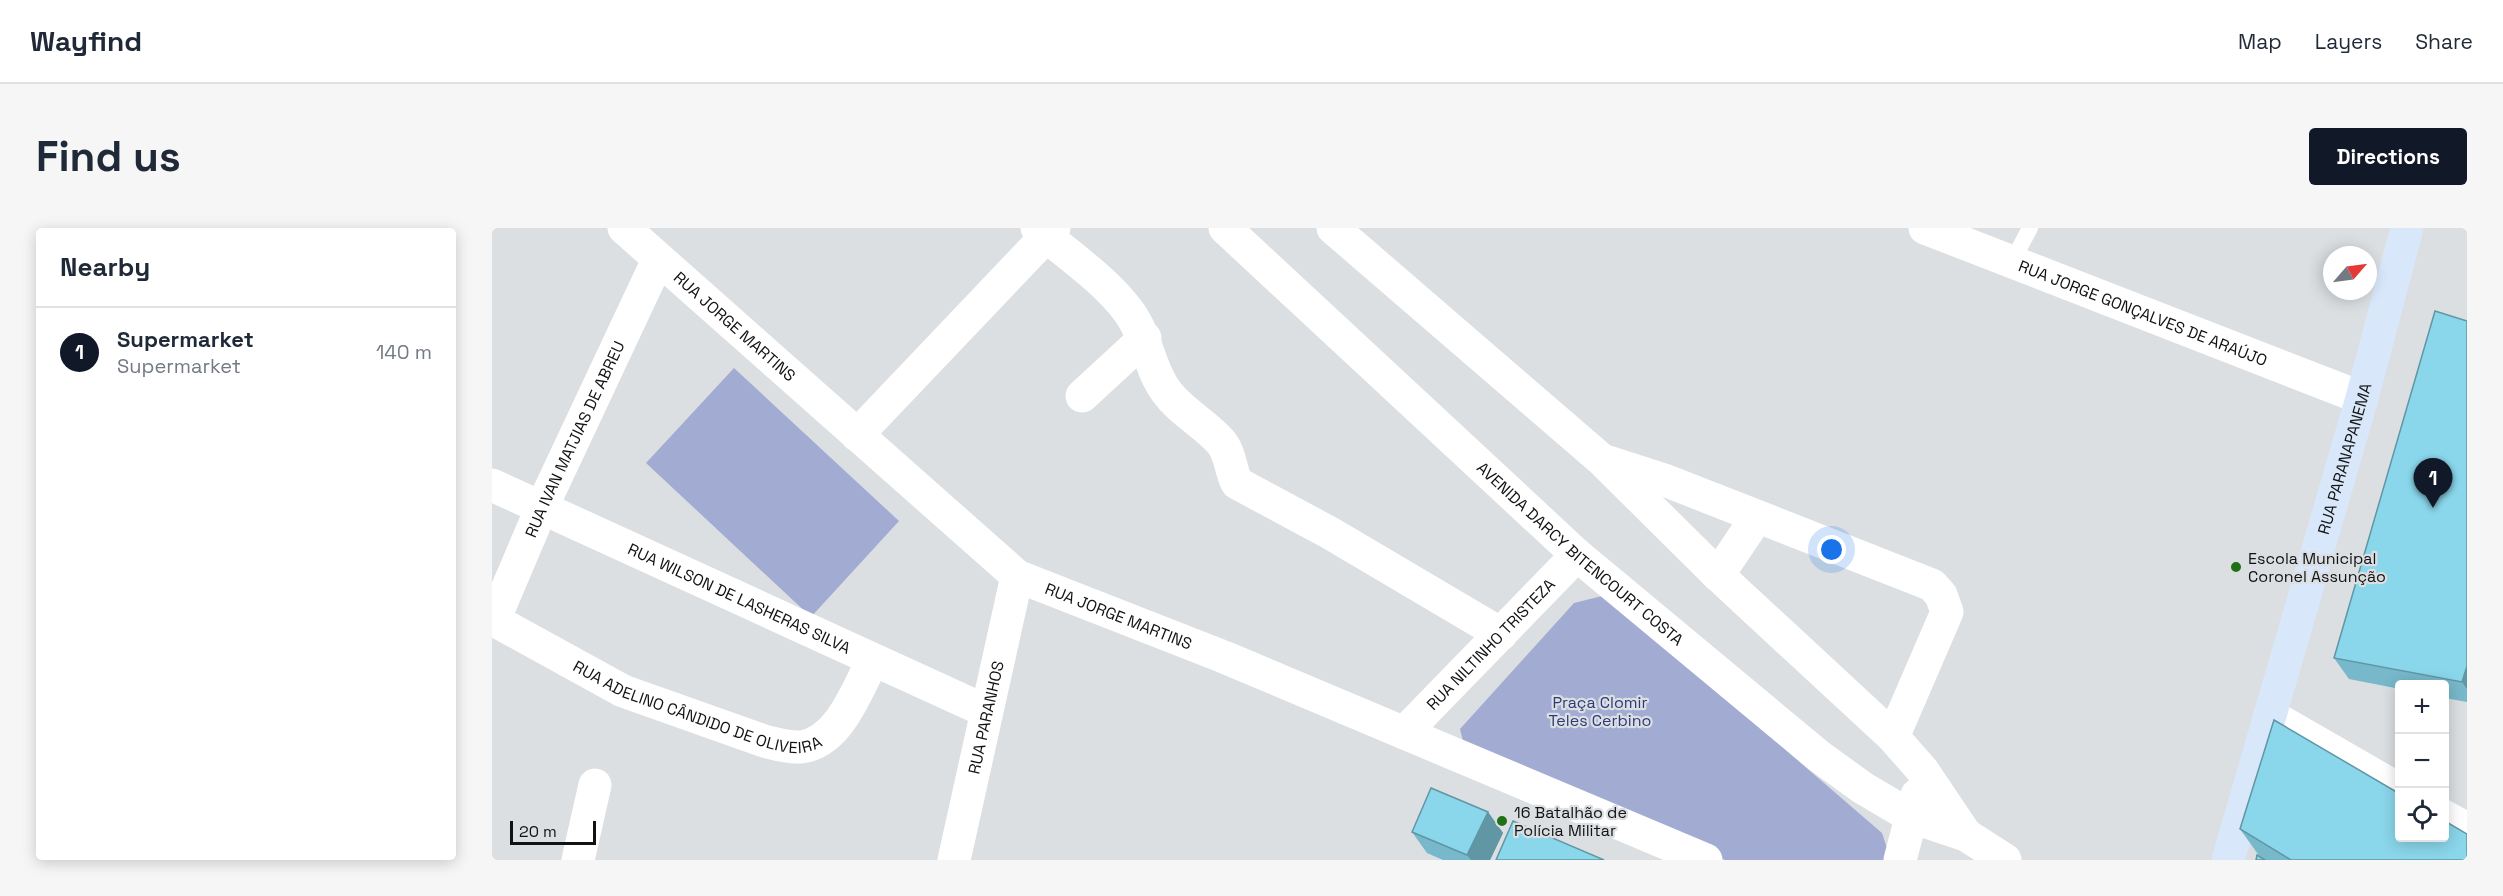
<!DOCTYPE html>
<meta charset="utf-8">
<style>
body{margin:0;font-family:"Space Grotesk",sans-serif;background:#f6f6f7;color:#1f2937}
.controls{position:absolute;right:18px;bottom:18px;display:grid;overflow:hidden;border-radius:6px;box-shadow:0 3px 15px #0003}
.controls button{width:54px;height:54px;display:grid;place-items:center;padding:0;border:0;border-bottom:2px solid #e0e1e3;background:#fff;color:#1f2937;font:30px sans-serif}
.compass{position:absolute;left:1831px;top:18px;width:54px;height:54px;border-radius:50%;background:#fff;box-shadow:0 3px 15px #0003;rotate:62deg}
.scale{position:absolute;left:18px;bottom:15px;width:86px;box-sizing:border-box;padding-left:6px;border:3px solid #111213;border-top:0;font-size:16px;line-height:21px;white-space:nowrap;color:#111213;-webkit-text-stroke:4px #dbdfe2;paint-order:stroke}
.you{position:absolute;left:1340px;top:322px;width:21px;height:21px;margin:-15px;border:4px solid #fff;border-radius:50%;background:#1a73e8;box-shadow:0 0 0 9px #1a73e833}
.badge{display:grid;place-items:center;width:39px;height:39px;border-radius:50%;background:#111827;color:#fff;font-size:20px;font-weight:700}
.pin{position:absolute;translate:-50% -50px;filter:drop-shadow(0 2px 3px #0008)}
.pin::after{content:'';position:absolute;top:32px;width:21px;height:18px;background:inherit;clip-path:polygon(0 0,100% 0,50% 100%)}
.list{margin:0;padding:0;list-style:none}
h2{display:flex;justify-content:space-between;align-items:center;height:78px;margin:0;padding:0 24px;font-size:26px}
h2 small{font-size:20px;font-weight:400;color:#747a83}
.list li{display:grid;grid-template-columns:39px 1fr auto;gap:18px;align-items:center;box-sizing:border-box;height:90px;padding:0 24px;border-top:2px solid #e0e1e3}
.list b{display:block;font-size:22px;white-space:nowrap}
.list p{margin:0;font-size:20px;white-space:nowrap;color:#747a83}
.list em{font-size:20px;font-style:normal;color:#747a83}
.icon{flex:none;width:33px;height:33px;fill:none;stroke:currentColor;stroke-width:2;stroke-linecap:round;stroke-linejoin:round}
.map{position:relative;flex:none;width:1975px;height:632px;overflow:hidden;border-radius:6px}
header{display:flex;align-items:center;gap:36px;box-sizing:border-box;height:84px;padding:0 30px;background:#fff;border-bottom:2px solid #e0e1e3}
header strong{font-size:28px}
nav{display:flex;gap:33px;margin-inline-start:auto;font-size:21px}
.intro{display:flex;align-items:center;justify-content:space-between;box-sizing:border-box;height:144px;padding:0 36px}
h1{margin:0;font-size:42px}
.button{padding:15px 27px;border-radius:6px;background:#111827;color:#fff;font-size:21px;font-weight:700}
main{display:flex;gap:36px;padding:0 36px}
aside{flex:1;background:#fff;border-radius:6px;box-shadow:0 3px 15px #0003}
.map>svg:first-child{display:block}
</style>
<header>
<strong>Wayfind</strong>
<nav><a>Map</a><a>Layers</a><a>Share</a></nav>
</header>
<div class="intro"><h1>Find us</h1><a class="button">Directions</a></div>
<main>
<aside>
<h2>Nearby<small></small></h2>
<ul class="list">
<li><span class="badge">1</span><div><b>Supermarket</b><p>Supermarket</p></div><em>140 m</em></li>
</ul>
</aside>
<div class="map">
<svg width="1975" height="632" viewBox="0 0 1975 632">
<rect width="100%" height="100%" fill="#dbdfe2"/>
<path fill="#a2acd3" d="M 242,140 L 407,293 L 319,389 L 154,235 Z
M 1114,367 L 1390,605 L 1399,632 L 1233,632 L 975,529 L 968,501 L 1082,375 Z"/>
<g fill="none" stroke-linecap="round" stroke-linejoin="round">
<path stroke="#fff" stroke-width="16" d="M 1520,34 L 1538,0"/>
<g stroke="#fff" stroke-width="33">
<path id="s1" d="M 132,0 L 525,348 L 732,429 L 1214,632"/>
<path d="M 545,0 C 575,27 613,51 637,84 C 655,108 657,140 674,163 C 688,183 712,195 728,213 C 739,225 738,242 745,255 L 838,305 L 1009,406"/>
<path id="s2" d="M 733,0 L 1085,327 L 1328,529 L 1371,560 L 1420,589 L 1474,607 L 1513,632"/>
<path d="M 841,0 L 1110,232 L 1226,347 L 1401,509 L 1431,543 L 1474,607"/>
<path id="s3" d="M 1433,0 L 1870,170"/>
<path d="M 590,168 L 653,110"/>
<path d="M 365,207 L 562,0"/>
<path d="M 1116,234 L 1175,253 L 1440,357 L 1449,367 L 1455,384 L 1401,509"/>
<path id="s4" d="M 0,257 L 494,483"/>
<path d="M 1226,347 L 1265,289"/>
<path id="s5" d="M 0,391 L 131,463 L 272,513 C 284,516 296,520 309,519 C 348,514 365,461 381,432"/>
<path id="s6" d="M 2,392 L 50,279 L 166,32"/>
<path d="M 1778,487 L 1908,562"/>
<path id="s7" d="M 912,505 L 1085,327"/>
<path d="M 1952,588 L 1975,601"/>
<path d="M 86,632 L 103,557"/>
<path id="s8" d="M 462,632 L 525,348"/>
<path d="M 1408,632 L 1425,567"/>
</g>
<path stroke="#d9e7fa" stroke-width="33" id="s9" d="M 1736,632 L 1870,170 L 1915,0"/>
</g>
<path fill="#77b8ca" d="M 1975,93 L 1975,474 L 1953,470 L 1953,456 L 1908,456 L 1908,461 L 1857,451 L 1842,430 Z
M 996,584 L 1011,605 L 998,632 L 951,632 L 935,625 L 920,604 Z
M 1748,601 L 1975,632 L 1764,632 L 1768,629 Z"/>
<path fill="#6196a4" d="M 1975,438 L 1975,461 L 1970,454 Z
M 996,584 L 1011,605 L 998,632 L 979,632 L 975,627 Z"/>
<path fill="#8ad6eb" stroke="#6196a4" stroke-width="1.5" d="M 1943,83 L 1975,93 L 1975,438 L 1970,454 L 1842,430 Z
M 1782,492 L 1908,566 L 1908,609 L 1953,609 L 1953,593 L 1975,606 L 1975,632 L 1799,632 L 1748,601 Z
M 939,560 L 996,584 L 975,627 L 920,604 Z
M 1021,593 L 1112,632 L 1004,632 Z
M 1765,627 L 1773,632 L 1764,632 Z"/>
<g fill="#207016" stroke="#dbdfe2" stroke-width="2">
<circle cx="1744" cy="339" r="6"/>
<circle cx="1010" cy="593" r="6"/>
</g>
<g text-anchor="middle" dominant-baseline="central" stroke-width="4.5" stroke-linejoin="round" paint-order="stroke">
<g font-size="16" fill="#111213" stroke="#dbdfe2">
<text stroke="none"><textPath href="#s3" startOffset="234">RUA JORGE GONÇALVES DE ARAÚJO</textPath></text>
<text stroke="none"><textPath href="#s1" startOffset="148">RUA JORGE MARTINS</textPath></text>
<text stroke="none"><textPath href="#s6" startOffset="198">RUA IVAN MATJIAS DE ABREU</textPath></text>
<text stroke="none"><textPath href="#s9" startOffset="418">RUA PARANAPANEMA</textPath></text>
<text stroke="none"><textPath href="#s2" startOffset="482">AVENIDA DARCY BITENCOURT COSTA</textPath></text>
<text stroke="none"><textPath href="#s4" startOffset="272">RUA WILSON DE LASHERAS SILVA</textPath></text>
<text stroke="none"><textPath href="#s1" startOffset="634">RUA JORGE MARTINS</textPath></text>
<text stroke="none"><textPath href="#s7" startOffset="124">RUA NILTINHO TRISTEZA</textPath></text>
<text stroke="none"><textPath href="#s5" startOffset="226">RUA ADELINO CÂNDIDO DE OLIVEIRA</textPath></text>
<text stroke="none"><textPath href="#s8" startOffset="146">RUA PARANHOS</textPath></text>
</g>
<g font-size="16" fill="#111213" stroke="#dbdfe2" text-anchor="start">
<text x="1756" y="330">Escola Municipal<tspan x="1756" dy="18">Coronel Assunção</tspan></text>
<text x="1022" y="584">16 Batalhão de<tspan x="1022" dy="18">Polícia Militar</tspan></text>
</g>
<g font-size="16" fill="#2f397a" stroke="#dbdfe2">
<text x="1108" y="474">Praça Clomir<tspan x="1108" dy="18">Teles Cerbino</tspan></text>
</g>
</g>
</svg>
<div class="controls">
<button>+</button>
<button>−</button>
<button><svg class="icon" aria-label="locate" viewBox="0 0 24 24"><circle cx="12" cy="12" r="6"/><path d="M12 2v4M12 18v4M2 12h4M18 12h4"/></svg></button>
</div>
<svg class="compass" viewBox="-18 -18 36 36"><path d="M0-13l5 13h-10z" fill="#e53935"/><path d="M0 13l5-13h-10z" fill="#747a83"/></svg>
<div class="scale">20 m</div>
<div class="you"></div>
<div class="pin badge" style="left:1941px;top:280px">1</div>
</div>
</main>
